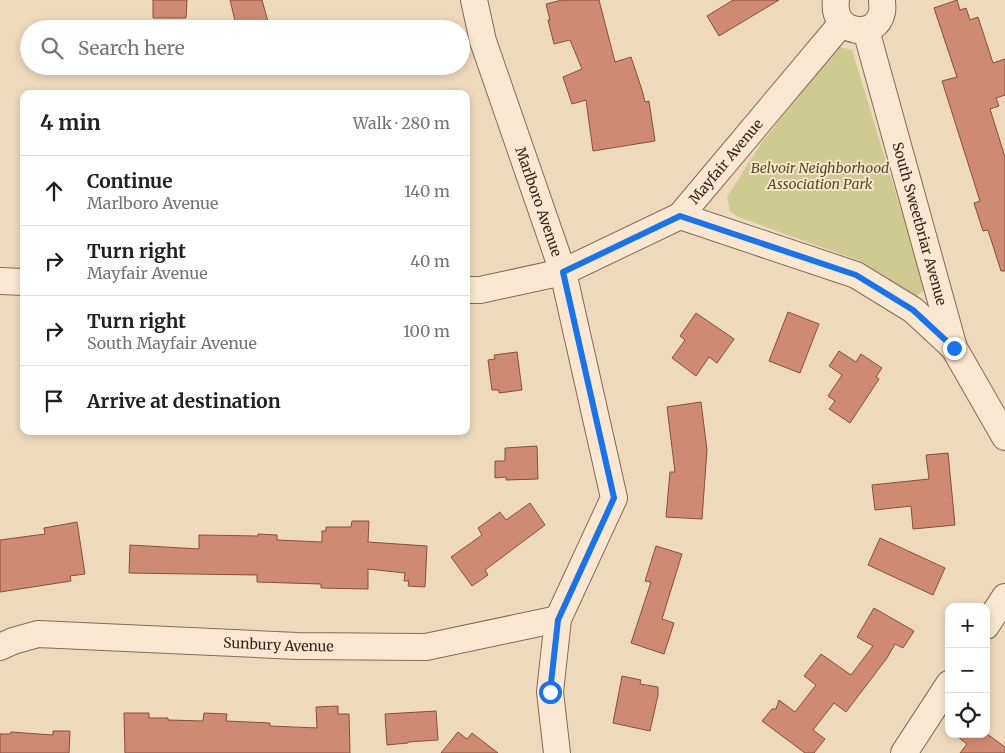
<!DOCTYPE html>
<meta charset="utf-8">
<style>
body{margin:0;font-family:Merriweather,serif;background:#f2f2f2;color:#202124}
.controls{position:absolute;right:15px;bottom:15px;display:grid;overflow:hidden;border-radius:10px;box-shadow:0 2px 8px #0003}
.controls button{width:45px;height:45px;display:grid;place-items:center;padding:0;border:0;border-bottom:1px solid #e0e0e0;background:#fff;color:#202124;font:25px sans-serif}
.stop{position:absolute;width:15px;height:15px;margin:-11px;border:4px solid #1a73e8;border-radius:50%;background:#fff}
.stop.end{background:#1a73e8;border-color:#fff;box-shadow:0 1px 5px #0008}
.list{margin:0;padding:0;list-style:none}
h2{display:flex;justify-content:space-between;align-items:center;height:65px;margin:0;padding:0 20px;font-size:21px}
h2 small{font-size:16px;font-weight:400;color:#757577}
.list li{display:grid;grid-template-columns:32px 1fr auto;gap:15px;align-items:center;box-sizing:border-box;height:70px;padding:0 20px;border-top:1px solid #e0e0e0}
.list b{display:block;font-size:19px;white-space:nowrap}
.list p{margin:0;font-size:16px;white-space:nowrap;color:#757577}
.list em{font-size:16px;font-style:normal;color:#757577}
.icon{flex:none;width:28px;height:28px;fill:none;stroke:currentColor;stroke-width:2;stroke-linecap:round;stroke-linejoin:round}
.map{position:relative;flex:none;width:1005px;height:753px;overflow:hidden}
.search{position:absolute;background:#fff;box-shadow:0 2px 8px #0003;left:20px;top:20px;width:450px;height:55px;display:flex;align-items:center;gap:12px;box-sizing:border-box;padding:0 18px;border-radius:28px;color:#757577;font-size:19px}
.panel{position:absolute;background:#fff;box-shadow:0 2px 8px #0003;left:20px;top:90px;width:450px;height:345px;border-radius:10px}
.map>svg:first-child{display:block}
</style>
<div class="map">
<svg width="1005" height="753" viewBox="0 0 1005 753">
<rect width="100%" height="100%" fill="#efd9bd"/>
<path fill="#cdcb91" d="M 840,47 L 852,50 L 921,276 L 924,291 L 916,296 L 863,262 L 738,217 L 730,211 L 727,197 L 762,142 L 828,60 Z"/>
<path fill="#cf8b72" stroke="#874e3b" d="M 153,0 L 187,0 L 186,18 L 153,18 Z
M 230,0 L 262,0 L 270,29 L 237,29 Z
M 562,0 L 599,0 L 615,62 L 631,57 L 642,90 L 645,102 L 649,101 L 655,141 L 593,151 L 586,100 L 572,104 L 563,77 L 582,69 L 570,40 L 554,44 L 548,20 L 550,20 L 546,4 Z
M 733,0 L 779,0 L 719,36 L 707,16 Z
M 957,0 L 960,10 L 966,8 L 970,20 L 978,17 L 993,63 L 1005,59 L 1005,95 L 996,98 L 999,106 L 990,109 L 1005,157 L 1005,271 L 1001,271 L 988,230 L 983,231 L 974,203 L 980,201 L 942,81 L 957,77 L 934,8 Z
M 788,312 L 819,324 L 800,373 L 769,361 Z
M 696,313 L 734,339 L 717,363 L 709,357 L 696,376 L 672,358 L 685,340 L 680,336 Z
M 839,351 L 856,362 L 861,354 L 882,368 L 876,377 L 879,379 L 850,423 L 829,409 L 835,401 L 828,396 L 842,375 L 829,366 Z
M 517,352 L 522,390 L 499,393 L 499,390 L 492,390 L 488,360 L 495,359 L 494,355 Z
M 701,402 L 707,450 L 702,519 L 666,517 L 670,472 L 675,472 L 667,407 Z
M 537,446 L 538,479 L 506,480 L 506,477 L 495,478 L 495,461 L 505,461 L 505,448 Z
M 948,453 L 955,525 L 913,529 L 911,506 L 875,510 L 872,485 L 929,479 L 926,455 Z
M 530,503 L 545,525 L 485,570 L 488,575 L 472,586 L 451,557 L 482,535 L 478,528 L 500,512 L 506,520 Z
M 352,521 L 369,521 L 368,542 L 427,546 L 425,587 L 408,586 L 409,581 L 404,581 L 405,573 L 368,569 L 368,589 L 321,588 L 321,584 L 257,582 L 257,575 L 129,573 L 130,545 L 199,549 L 199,535 L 258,536 L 258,534 L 277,535 L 277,540 L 322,542 L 322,531 L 326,531 L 326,527 L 351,527 Z
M 77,522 L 85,574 L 70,576 L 71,581 L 0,592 L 0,540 L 45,534 L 44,528 Z
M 880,538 L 945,568 L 933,595 L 868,565 Z
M 656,546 L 682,554 L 662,619 L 674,623 L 664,654 L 631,643 L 651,582 L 645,581 Z
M 874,608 L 914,631 L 903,648 L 895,644 L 887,658 L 846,712 L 834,703 L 813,730 L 825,739 L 814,753 L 805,753 L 762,721 L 772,709 L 776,709 L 779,700 L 795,712 L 816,685 L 804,676 L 821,654 L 851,675 L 873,646 L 857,637 Z
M 622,676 L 641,680 L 640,684 L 658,687 L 658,695 L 650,731 L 613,723 Z
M 338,706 L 338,714 L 349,714 L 350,753 L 125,753 L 124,713 L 149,713 L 149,718 L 168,718 L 168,720 L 203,721 L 204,713 L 227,714 L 226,721 L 270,723 L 270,726 L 317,728 L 316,707 Z
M 436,711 L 438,740 L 408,742 L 408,743 L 387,745 L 385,714 Z
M 53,731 L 70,731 L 69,753 L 0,753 L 0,734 L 10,734 L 11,732 L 53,735 Z
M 458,732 L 467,739 L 472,733 L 498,753 L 441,753 Z
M 954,734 L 987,734 L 1005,747 L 1005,753 L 960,753 L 967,744 Z"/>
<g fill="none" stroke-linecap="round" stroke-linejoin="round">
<g stroke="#876956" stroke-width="28">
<g id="street">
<path id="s1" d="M 474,0 L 483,41 L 563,272 L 614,498 L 558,619 L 550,692 L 557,753"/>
<path d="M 836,0 C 831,35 877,40 882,12 C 883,9 882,4 882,0"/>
<path id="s2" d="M 866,30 L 954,348 L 1005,437"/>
<path d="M 680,216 L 856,275 L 913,310 L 954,348"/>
<path d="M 0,281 L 24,282"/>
<path id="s3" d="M 466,290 L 480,290 L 563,272 L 680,216 L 842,23"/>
<path d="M 986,626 L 1005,597"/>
<path id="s4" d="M 0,647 L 13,641 L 38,634 L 297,646 L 426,647 L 558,619"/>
<path d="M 904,753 L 949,684"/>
</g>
</g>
<use href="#street" stroke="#fae7d1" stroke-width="26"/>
</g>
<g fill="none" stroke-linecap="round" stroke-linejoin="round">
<path stroke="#1a73e8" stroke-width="6" d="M 550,692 L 558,620 L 614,498 L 563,272 L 680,216 L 856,275 L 913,310 L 954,348"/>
</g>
<g text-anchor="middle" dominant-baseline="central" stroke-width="4" stroke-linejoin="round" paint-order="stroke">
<g font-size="14" fill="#36241b" stroke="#f6e4cd">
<text stroke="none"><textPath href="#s3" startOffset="300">Mayfair Avenue</textPath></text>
<text stroke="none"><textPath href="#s1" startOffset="212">Marlboro Avenue</textPath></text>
<text stroke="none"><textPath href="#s2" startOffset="201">South Sweetbriar Avenue</textPath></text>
<text stroke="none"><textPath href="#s4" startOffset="281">Sunbury Avenue</textPath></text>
</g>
<g font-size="14" font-style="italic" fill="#4e5321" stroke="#f6e4cd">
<text x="820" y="168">Belvoir Neighborhood<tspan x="820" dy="16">Association Park</tspan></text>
</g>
</g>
</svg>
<div class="controls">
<button>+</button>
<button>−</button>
<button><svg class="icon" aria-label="locate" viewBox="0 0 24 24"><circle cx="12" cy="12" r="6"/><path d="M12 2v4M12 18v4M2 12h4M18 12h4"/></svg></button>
</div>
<div class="stop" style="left:550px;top:692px"></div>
<div class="stop end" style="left:954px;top:348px"></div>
<div class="search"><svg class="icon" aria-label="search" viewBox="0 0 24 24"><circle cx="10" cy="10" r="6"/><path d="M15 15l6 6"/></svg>Search here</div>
<section class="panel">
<h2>4 min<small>Walk · 280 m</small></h2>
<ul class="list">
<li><svg class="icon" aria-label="ahead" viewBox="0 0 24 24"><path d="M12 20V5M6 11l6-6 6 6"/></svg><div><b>Continue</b><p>Marlboro Avenue</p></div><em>140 m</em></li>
<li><svg class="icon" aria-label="right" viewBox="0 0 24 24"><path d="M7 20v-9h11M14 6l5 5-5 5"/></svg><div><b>Turn right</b><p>Mayfair Avenue</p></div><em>40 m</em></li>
<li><svg class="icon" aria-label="right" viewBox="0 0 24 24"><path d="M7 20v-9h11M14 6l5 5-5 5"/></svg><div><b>Turn right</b><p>South Mayfair Avenue</p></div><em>100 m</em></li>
<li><svg class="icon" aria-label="arrive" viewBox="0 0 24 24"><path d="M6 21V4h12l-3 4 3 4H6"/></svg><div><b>Arrive at destination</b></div></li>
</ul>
</section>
</div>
